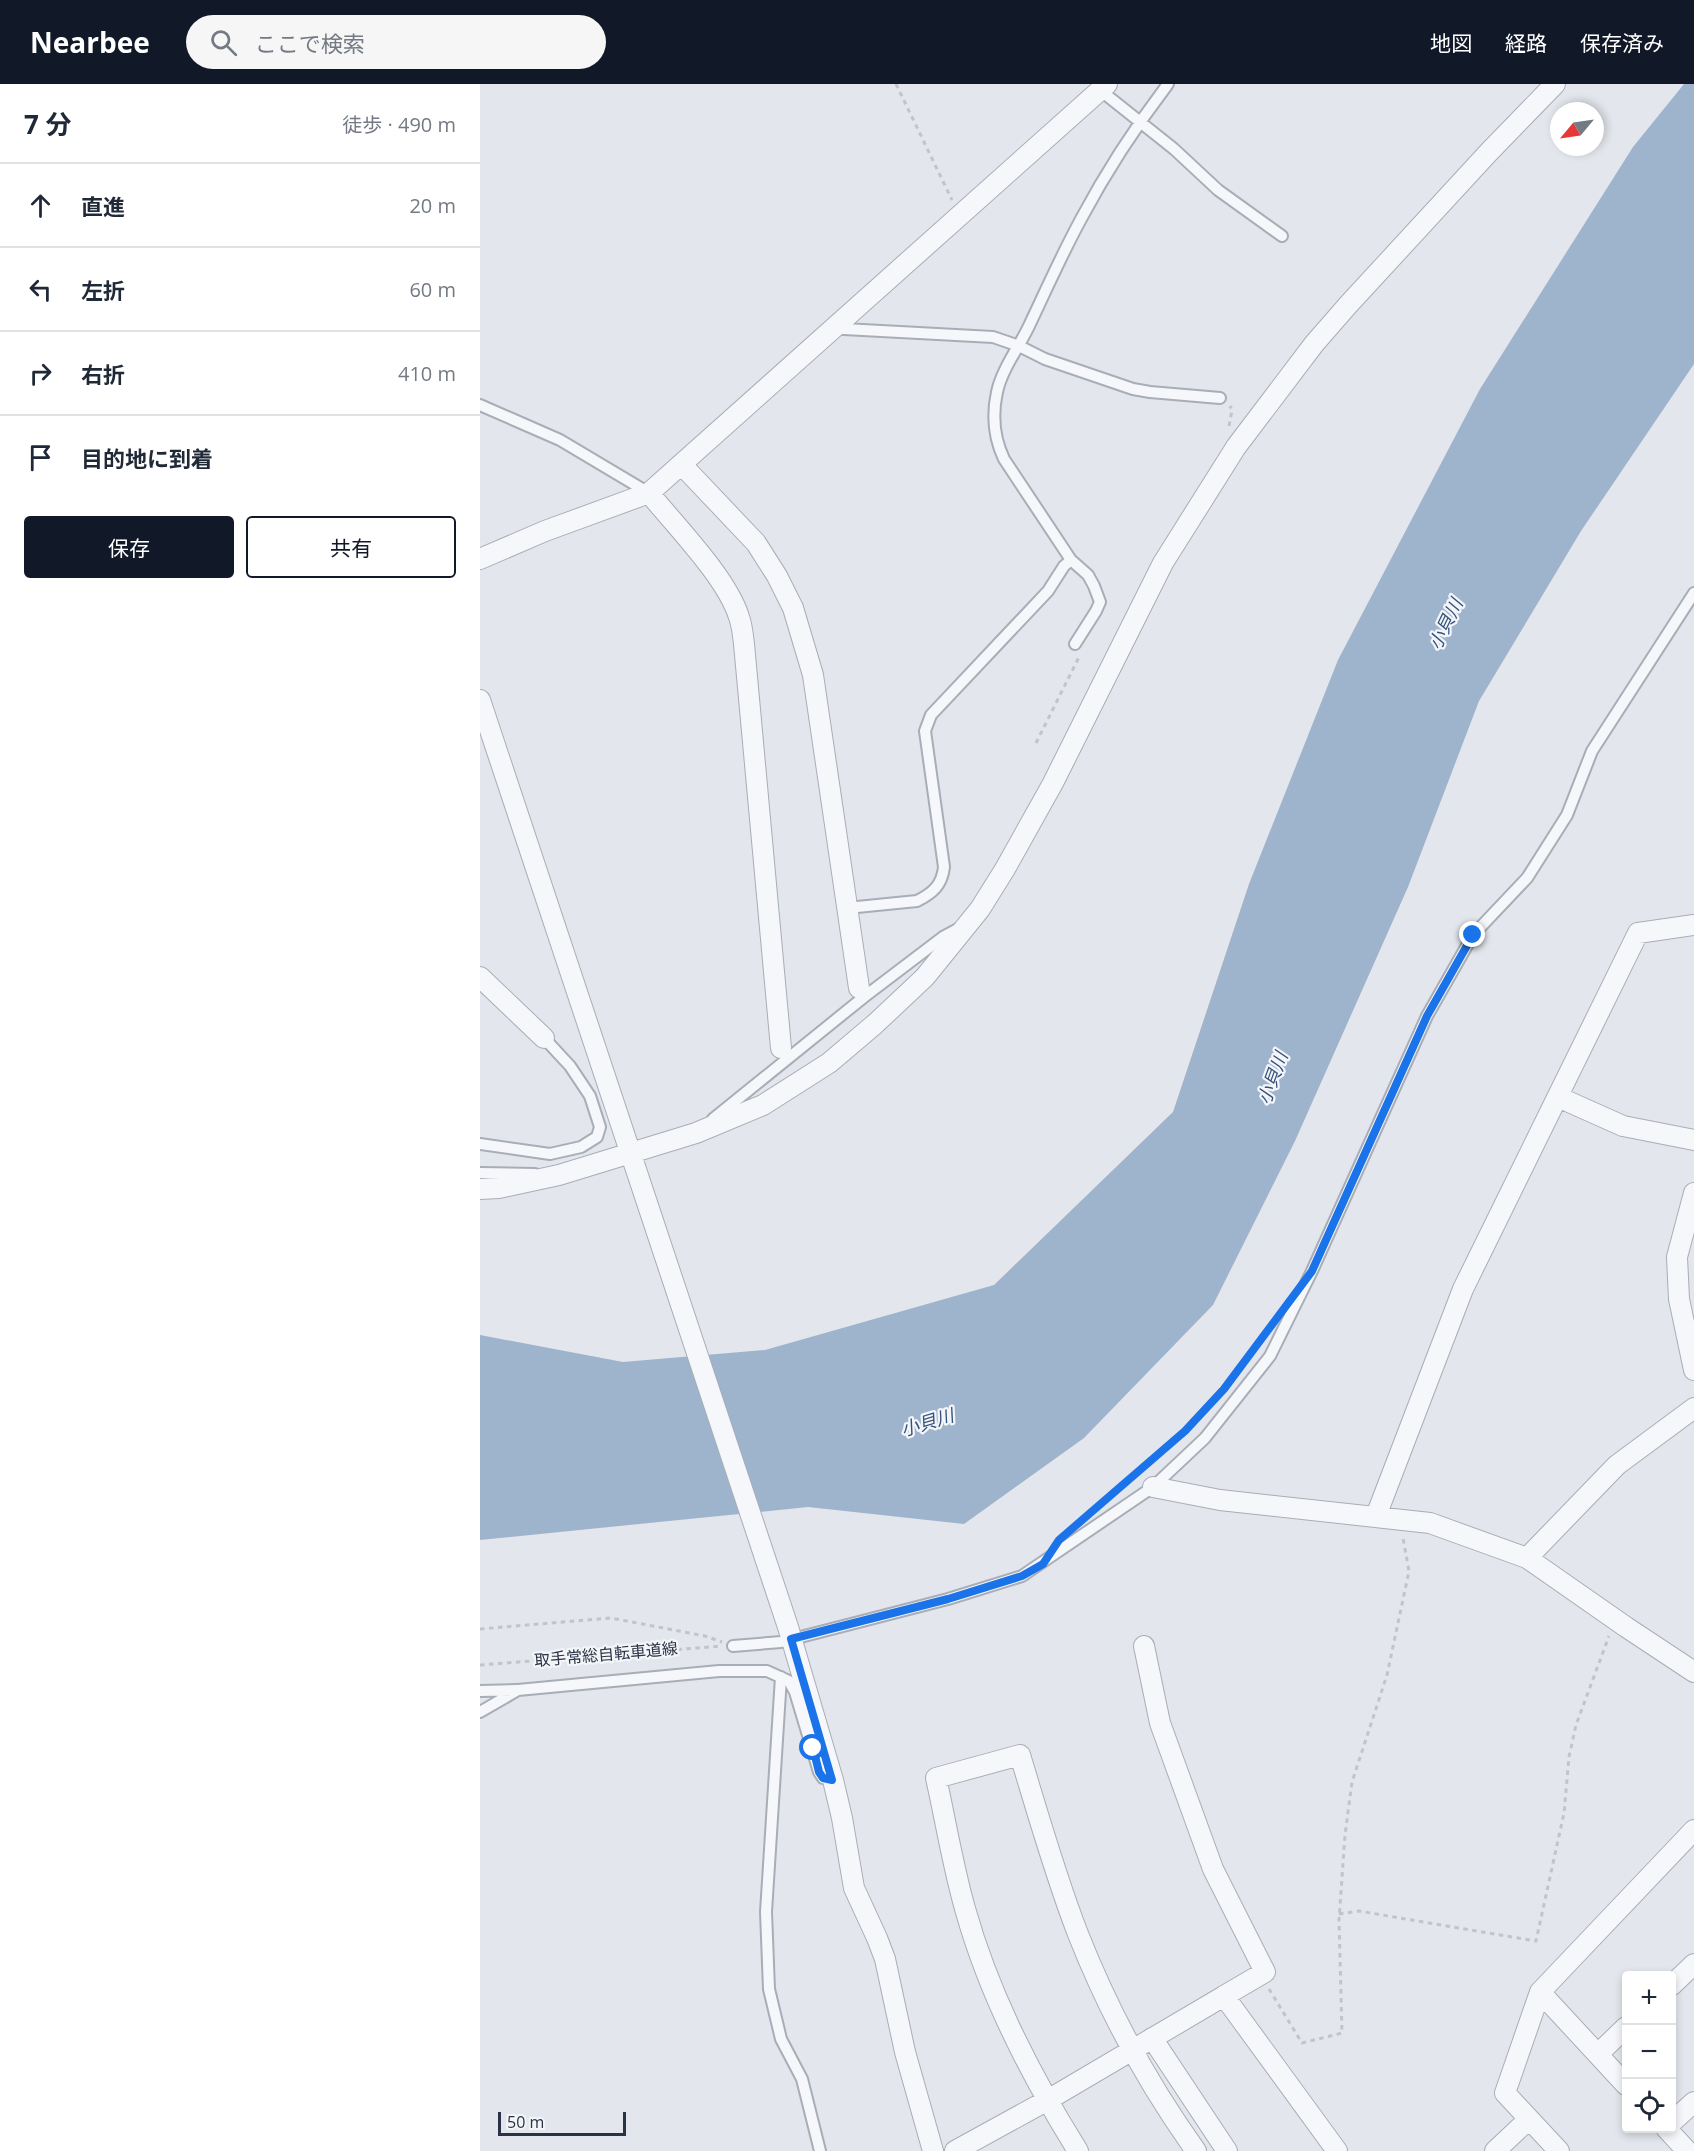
<!DOCTYPE html>
<html lang="ja">
<meta charset="utf-8">
<style>
body{margin:0;font-family:"Open Sans","Noto Sans JP",sans-serif;background:#f6f6f7;color:#1f2937}
.controls{position:absolute;right:18px;bottom:18px;display:grid;overflow:hidden;border-radius:6px;box-shadow:0 3px 9px #0003}
.controls button{width:54px;height:54px;display:grid;place-items:center;padding:0;border:0;border-bottom:2px solid #e0e1e3;background:#fff;color:#1f2937;font:30px sans-serif}
.compass{position:absolute;left:1070px;top:18px;width:54px;height:54px;border-radius:50%;background:#fff;box-shadow:0 3px 9px #0003;rotate:241deg}
.scale{position:absolute;left:18px;bottom:15px;width:128px;box-sizing:border-box;padding-left:6px;border:3px solid #2a3345;border-top:0;font-size:16px;line-height:21px;white-space:nowrap;color:#2a3345;-webkit-text-stroke:4px #f3f5f9;paint-order:stroke}
.stop{position:absolute;width:18px;height:18px;margin:-14px;border:4px solid #1a73e8;border-radius:50%;background:#fff}
.stop.end{background:#1a73e8;border-color:#fff;box-shadow:0 2px 6px #0008}
.list{margin:0;padding:0;list-style:none}
h2{display:flex;justify-content:space-between;align-items:center;height:78px;margin:0;padding:0 24px;font-size:26px}
h2 small{font-size:20px;font-weight:400;color:#747a83}
.list li{display:grid;grid-template-columns:39px 1fr auto;gap:18px;align-items:center;box-sizing:border-box;height:84px;padding:0 24px;border-top:2px solid #e0e1e3}
.list b{display:block;font-size:22px;white-space:nowrap}
.list em{font-size:20px;font-style:normal;color:#747a83}
.actions{display:flex;gap:12px;padding:18px 24px}
.actions a{flex:1;padding:14px 0;border:2px solid #111827;border-radius:6px;text-align:center;font-size:21px;color:#111827}
.actions .main{background:#111827;color:#fff}
.icon{flex:none;width:33px;height:33px;fill:none;stroke:currentColor;stroke-width:2;stroke-linecap:round;stroke-linejoin:round}
.map{position:relative;flex:none;width:1214px;height:2067px;overflow:hidden}
header{display:flex;align-items:center;gap:36px;box-sizing:border-box;height:84px;padding:0 30px;background:#111827;color:#fff}
header strong{font-size:28px}
nav{display:flex;gap:33px;margin-inline-start:auto;font-size:21px}
.search{width:420px;height:54px;background:#f6f6f7;display:flex;align-items:center;gap:15px;box-sizing:border-box;padding:0 21px;border-radius:33px;color:#747a83;font-size:22px}
main{display:flex}
aside{flex:1;background:#fff}
.map>svg:first-child{display:block}
</style>
<header>
<strong>Nearbee</strong>
<div class="search"><svg class="icon" aria-label="search" viewBox="0 0 24 24"><circle cx="10" cy="10" r="6"/><path d="M15 15l6 6"/></svg>ここで検索</div>
<nav><a>地図</a><a>経路</a><a>保存済み</a></nav>
</header>
<main>
<aside>
<h2>7 分<small>徒歩 · 490 m</small></h2>
<ul class="list">
<li><svg class="icon" aria-label="ahead" viewBox="0 0 24 24"><path d="M12 20V5M6 11l6-6 6 6"/></svg><div><b>直進</b></div><em>20 m</em></li>
<li><svg class="icon" aria-label="left" viewBox="0 0 24 24"><path d="M17 20v-9H6M10 6l-5 5 5 5"/></svg><div><b>左折</b></div><em>60 m</em></li>
<li><svg class="icon" aria-label="right" viewBox="0 0 24 24"><path d="M7 20v-9h11M14 6l5 5-5 5"/></svg><div><b>右折</b></div><em>410 m</em></li>
<li><svg class="icon" aria-label="arrive" viewBox="0 0 24 24"><path d="M6 21V4h12l-3 4 3 4H6"/></svg><div><b>目的地に到着</b></div></li>
</ul>
<div class="actions"><a class="main">保存</a><a>共有</a></div>
</aside>
<div class="map">
<svg width="1214" height="2067" viewBox="0 0 1214 2067">
<rect width="100%" height="100%" fill="#e3e6ec"/>
<path fill="#9eb3cc" d="M 1204,0 L 1214,0 L 1214,280 L 1101,447 L 999,617 L 928,803 L 815,1057 L 733,1221 L 604,1354 L 484,1440 L 328,1423 L 0,1456 L 0,1251 L 143,1278 L 285,1266 L 514,1201 L 693,1028 L 769,800 L 858,576 L 1000,305 L 1153,63 Z"/>
<g fill="none" stroke-linecap="round" stroke-linejoin="round">
<g stroke="#a8adb7" stroke-width="14">
<path id="lane" d="M 620,6 L 694,65 L 738,106 L 802,152
M 357,240 L 364,245 L 513,253 L 539,262 L 565,275 L 653,305 L 670,308 L 740,314
M 0,321 L 80,356 L 169,409
M 595,560 L 616,527 L 620,518 L 614,502 L 608,491 L 591,476 L 524,375 C 514,354 512,331 517,308 C 522,285 539,263 549,242 C 566,206 582,170 601,135 C 626,88 656,42 688,0
M 367,824 L 437,817 C 453,809 462,801 464,783 L 445,647 L 451,631 L 568,507 L 584,482 L 591,476
M 233,1035 L 384,913 L 463,853 L 478,845
M 0,1060 L 70,1070 L 101,1063 L 117,1053 L 120,1043 L 110,1012 L 90,982 L 64,954
M 0,1089 L 55,1090
M 253,1562 L 301,1558 L 468,1515 L 542,1492 L 673,1403 L 725,1354 L 790,1272 L 832,1187 L 947,932 L 993,851 L 1047,794 L 1087,731 L 1112,667 L 1214,509
M 301,1593 L 286,1828 L 289,1905 L 301,1955 L 322,1995 L 340,2067
M 0,1607 L 36,1606
M 0,1628 L 38,1606 L 239,1587 L 287,1587 L 309,1597 L 315,1608 L 339,1688 L 343,1694 L 353,1696"/>
</g>
<g stroke="#a8adb7" stroke-width="22">
<path id="street" d="M 202,381 L 276,459 L 297,492 L 313,524 L 333,591 L 379,904
M 169,409 C 196,442 247,494 259,533 C 262,541 263,551 264,560 L 301,964
M 0,475 L 65,447 L 169,409 L 627,0
M 0,616 L 308,1543 L 353,1696 L 362,1734 L 374,1804 L 397,1854 L 405,1875 L 425,1968 L 453,2067
M 0,893 L 64,954
M 1078,1013 L 1143,1042 L 1214,1056
M 0,1105 L 19,1104 L 79,1091 L 216,1049 L 283,1021 L 349,979 L 395,940 L 445,893 L 500,825 L 525,785 L 573,699 L 683,479 L 756,363 L 834,260 L 868,221 L 1009,68 L 1075,0
M 1214,1109 L 1197,1173 L 1199,1215 L 1214,1286
M 673,1403 L 740,1416 L 950,1439 L 1047,1474 L 1146,1543 L 1214,1588
M 896,1432 L 983,1205 L 1158,849 L 1214,841
M 1047,1474 L 1137,1381 L 1214,1324
M 664,1562 L 680,1639 L 733,1785 L 785,1888 L 744,1912
M 1192,1901 L 1214,1880
M 1060,1908 L 1146,2001
M 672,1954 L 747,2067
M 1118,1970 L 1146,1943
M 1192,2038 L 1214,2018
M 1186,2044 L 1207,2067
M 475,2067 L 566,2017 L 744,1912 L 857,2067
M 598,2067 C 551,1992 510,1913 486,1828 C 473,1784 466,1738 456,1694 L 540,1671 C 558,1730 575,1791 598,1850 C 628,1926 668,2000 716,2067
M 1015,2067 L 1049,2035
M 1079,2067 L 1025,2009 L 1060,1908 L 1214,1746"/>
</g>
<path stroke="#c1c4cb" stroke-width="3" stroke-dasharray="4.5 4.5" stroke-linecap="butt" d="M 416,0 L 472,116
M 749,342 L 752,326 L 750,322
M 556,659 L 600,571
M 626,1417 L 705,1347 L 744,1305 L 784,1250
M 0,1545 L 131,1534 L 225,1552 L 242,1558
M 0,1581 L 242,1562
M 859,1830 L 879,1827 L 1056,1857 L 1084,1729 L 1089,1673 L 1096,1641 L 1129,1552
M 789,1905 L 822,1959 L 862,1949 L 859,1836 L 865,1751 L 872,1698 L 907,1591 L 929,1487 L 923,1454"/>
<use href="#lane" stroke="#f6f7fa" stroke-width="10"/>
<use href="#street" stroke="#f6f7fa" stroke-width="20"/>
</g>
<g fill="none" stroke-linecap="round" stroke-linejoin="round">
<path stroke="#1a73e8" stroke-width="8" d="M 333,1664 L 339,1688 L 343,1694 L 352,1696 L 311,1555 L 468,1515 L 542,1492 L 563,1480 L 579,1456 L 705,1347 L 744,1305 L 832,1187 L 947,932 L 993,851"/>
</g>
<g text-anchor="middle" dominant-baseline="central" stroke-width="4.5" stroke-linejoin="round" paint-order="stroke">
<g font-size="16" fill="#2a3345" stroke="#f3f5f9">
<text transform="translate(126 1570) rotate(-5)">取手常総自転車道線</text>
</g>
<g font-size="18" font-style="italic" fill="#33517b" stroke="#f3f5f9">
<text transform="translate(965 540) rotate(-64)">小貝川</text>
<text transform="translate(792 994) rotate(-70)">小貝川</text>
<text transform="translate(447 1338) rotate(-17)">小貝川</text>
</g>
</g>
</svg>
<div class="controls">
<button>+</button>
<button>−</button>
<button><svg class="icon" aria-label="locate" viewBox="0 0 24 24"><circle cx="12" cy="12" r="6"/><path d="M12 2v4M12 18v4M2 12h4M18 12h4"/></svg></button>
</div>
<svg class="compass" viewBox="-18 -18 36 36"><path d="M0-13l5 13h-10z" fill="#e53935"/><path d="M0 13l5-13h-10z" fill="#747a83"/></svg>
<div class="scale">50 m</div>
<div class="stop" style="left:333px;top:1664px"></div>
<div class="stop end" style="left:993px;top:851px"></div>
</div>
</main>
